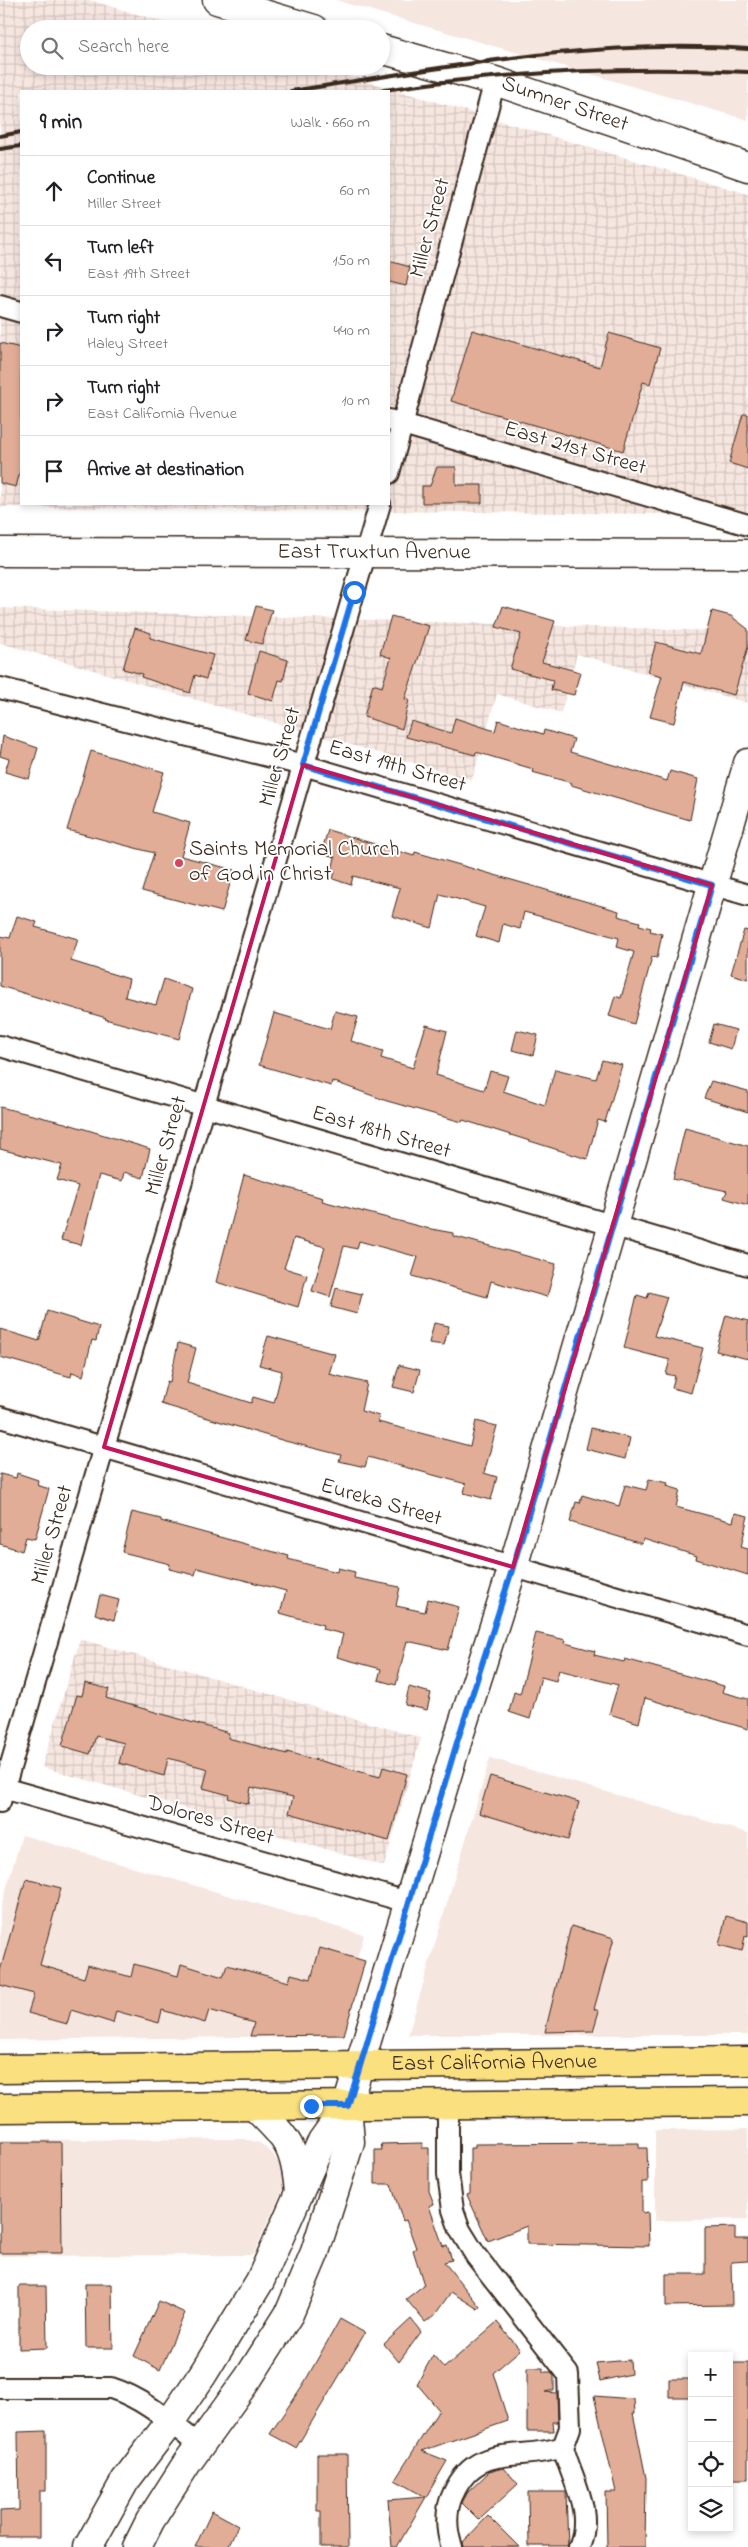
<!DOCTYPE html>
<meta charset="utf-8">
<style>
body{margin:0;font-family:"Indie Flower",sans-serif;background:#f6f6f6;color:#202124}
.controls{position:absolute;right:15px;bottom:15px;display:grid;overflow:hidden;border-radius:0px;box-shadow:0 2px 8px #0003}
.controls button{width:45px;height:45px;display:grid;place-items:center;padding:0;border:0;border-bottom:1px solid #e0e0e0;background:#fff;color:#202124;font:25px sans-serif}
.stop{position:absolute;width:15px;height:15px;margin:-11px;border:4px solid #1a73e8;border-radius:50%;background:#fff}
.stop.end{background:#1a73e8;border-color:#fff;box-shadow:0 1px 5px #0008}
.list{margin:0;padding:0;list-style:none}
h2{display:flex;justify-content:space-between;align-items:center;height:65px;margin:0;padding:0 20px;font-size:21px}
h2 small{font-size:16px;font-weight:400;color:#757577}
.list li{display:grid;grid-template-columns:32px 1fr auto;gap:15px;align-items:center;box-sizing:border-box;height:70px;padding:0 20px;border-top:1px solid #e0e0e0}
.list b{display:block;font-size:19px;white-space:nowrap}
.list p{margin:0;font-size:16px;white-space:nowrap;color:#757577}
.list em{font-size:16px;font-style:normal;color:#757577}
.icon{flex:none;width:28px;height:28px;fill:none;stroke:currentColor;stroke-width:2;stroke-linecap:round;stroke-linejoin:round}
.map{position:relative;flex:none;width:748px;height:2547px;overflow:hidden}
.search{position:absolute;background:#fff;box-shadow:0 2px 8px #0003;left:20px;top:20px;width:370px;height:55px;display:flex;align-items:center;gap:12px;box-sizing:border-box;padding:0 18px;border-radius:28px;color:#757577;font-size:19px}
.panel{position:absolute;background:#fff;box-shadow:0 2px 8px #0003;left:20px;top:90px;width:370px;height:415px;border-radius:0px}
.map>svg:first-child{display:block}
</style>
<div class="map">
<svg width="748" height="2547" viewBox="0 0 748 2547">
<defs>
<pattern id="industrial-grid" width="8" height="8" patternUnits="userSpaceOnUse" patternTransform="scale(1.25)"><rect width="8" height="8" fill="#f6e6e0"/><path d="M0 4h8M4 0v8" fill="none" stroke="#d4c5c0"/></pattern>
</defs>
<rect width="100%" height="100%" fill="#fff"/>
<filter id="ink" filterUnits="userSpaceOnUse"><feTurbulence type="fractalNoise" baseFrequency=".02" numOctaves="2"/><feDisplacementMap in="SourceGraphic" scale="10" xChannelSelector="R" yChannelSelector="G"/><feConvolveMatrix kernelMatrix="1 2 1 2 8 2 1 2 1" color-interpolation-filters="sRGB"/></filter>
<g filter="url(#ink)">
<path fill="#f6e6e0" d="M 335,0 L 748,0 L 748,120 Z
M 490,1758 L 748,1833 L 748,2035 L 408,2035 Z
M 22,1835 L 364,1935 L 334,2036 L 0,2040 L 0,1910 Z
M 748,2129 L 748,2219 L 655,2221 L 655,2130 Z
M 245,2139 L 260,2143 L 272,2153 L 280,2165 L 283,2180 L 284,2186 L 253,2255 L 0,2256 L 0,2140 Z"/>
<path fill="url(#industrial-grid)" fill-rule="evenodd" d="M 0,0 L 89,0 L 187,29 L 29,29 L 29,66 L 314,66 L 748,194 L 748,515 L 0,507 ZM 21,91 L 389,91 L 389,504 L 21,504 Z
M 0,608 L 748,632 L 748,703 L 577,654 L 561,713 L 497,694 L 472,780 L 0,643 Z
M 80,1639 L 421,1738 L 384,1866 L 42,1767 Z"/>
<path fill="#e2ad97" stroke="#3b2a1e" d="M 389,261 L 410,267 L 406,286 L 389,282 Z
M 472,330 L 600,367 L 609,333 L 660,348 L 650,384 L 643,382 L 623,451 L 451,401 Z
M 0,343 L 21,348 L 21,468 L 16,487 L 0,483 Z
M 743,414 L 748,414 L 748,469 L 729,463 Z
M 437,467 L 456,467 L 456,485 L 482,485 L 482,503 L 422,503 L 422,486 L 430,486 Z
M 256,606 L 272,610 L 262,644 L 246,640 Z
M 503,606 L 555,621 L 542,662 L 580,672 L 574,695 L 551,690 L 553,680 L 510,669 L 521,634 L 496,627 Z
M 712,611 L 731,616 L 748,629 L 748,647 L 734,695 L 684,682 L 674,723 L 650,717 L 662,676 L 648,672 L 656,642 L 701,654 Z
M 391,616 L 429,626 L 405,699 L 409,700 L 402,729 L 364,717 L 373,684 L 382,687 L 391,658 L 380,654 Z
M 135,628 L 151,633 L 150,638 L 213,655 L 206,679 L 195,675 L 190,693 L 141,677 L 142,674 L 123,669 Z
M 259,651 L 288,660 L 283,681 L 279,680 L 273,701 L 248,693 Z
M 455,718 L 495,731 L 498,720 L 543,734 L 544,730 L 574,739 L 570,752 L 667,781 L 670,771 L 698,779 L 690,820 L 571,785 L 572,783 L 532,772 L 533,769 L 476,752 L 475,755 L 406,737 L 411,721 L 451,733 Z
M 3,736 L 38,748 L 29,779 L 5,772 L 9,759 L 0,756 Z
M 91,751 L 164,772 L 152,812 L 190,823 L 181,856 L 234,870 L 222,912 L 142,891 L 154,853 L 67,830 Z
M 328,830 L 414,856 L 415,852 L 619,911 L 618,916 L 640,922 L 639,925 L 651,928 L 650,931 L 662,934 L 657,958 L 652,957 L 634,1024 L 609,1016 L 615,996 L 621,998 L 634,952 L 617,947 L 619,938 L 524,912 L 520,929 L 503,924 L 499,943 L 476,936 L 485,907 L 440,894 L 432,928 L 392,916 L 400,888 L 353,876 L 351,885 L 333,879 L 335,872 L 332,871 L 335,857 L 321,853 Z
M 17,916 L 37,922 L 35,927 L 78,939 L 71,961 L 129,979 L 125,997 L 156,1005 L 164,979 L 192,989 L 179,1039 L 105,1019 L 106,1018 L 0,986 L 0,936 L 10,938 Z
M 744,930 L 748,931 L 748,979 L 731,974 Z
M 335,1011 L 358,1017 L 351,1041 L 383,1051 L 381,1058 L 413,1068 L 426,1025 L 447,1031 L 436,1075 L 484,1090 L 490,1071 L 508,1076 L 503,1091 L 545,1105 L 555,1069 L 596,1079 L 602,1060 L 622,1065 L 605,1122 L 598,1120 L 587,1159 L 463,1120 L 462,1122 L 387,1101 L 332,1081 L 331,1086 L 259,1065 L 274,1013 L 330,1029 Z
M 714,1024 L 736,1030 L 731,1049 L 709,1042 Z
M 517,1030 L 538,1035 L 533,1055 L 512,1050 Z
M 711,1081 L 748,1091 L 748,1112 L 704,1098 Z
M 0,1107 L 65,1123 L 150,1149 L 143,1178 L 124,1172 L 122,1181 L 99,1175 L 81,1245 L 61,1240 L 78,1186 L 57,1180 L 62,1165 L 0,1149 Z
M 685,1128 L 748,1146 L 748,1205 L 724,1198 L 727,1191 L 673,1179 Z
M 244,1175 L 323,1198 L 322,1201 L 426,1228 L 453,1233 L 453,1236 L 556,1264 L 547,1297 L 491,1281 L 487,1297 L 412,1276 L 418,1257 L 359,1241 L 357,1249 L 344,1246 L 330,1297 L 312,1291 L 325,1247 L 294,1238 L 284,1268 L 307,1275 L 298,1307 L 216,1282 Z
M 336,1288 L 362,1294 L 357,1314 L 331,1307 Z
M 649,1292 L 667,1297 L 654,1336 L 703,1348 L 691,1393 L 672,1388 L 675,1376 L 666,1374 L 670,1360 L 624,1348 L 637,1295 L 647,1298 Z
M 47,1311 L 99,1327 L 96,1341 L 92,1340 L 83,1376 L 72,1372 L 71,1377 L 0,1357 L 0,1329 L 39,1341 Z
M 726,1315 L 748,1321 L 748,1359 L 716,1351 Z
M 434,1323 L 449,1326 L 444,1345 L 429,1343 Z
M 268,1336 L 335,1354 L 329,1374 L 367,1383 L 361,1411 L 379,1416 L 378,1422 L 470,1446 L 476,1421 L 497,1426 L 484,1473 L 497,1477 L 491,1500 L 464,1493 L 466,1484 L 368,1457 L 365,1467 L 339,1461 L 341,1455 L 285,1441 L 161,1404 L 167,1381 L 170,1382 L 178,1343 L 196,1348 L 187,1383 L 251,1403 L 253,1397 L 274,1403 L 282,1371 L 259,1365 Z
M 399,1365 L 420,1370 L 414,1392 L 393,1387 Z
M 591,1428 L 630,1438 L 625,1459 L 586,1449 Z
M 17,1473 L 38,1480 L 37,1485 L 49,1489 L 35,1539 L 26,1537 L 22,1551 L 0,1544 L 0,1474 L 16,1478 Z
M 649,1479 L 668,1483 L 667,1486 L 680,1490 L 676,1507 L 733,1522 L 735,1513 L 748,1516 L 741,1547 L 748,1549 L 748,1575 L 696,1559 L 697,1556 L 643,1539 L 642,1544 L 570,1522 L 576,1502 L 580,1503 L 582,1495 L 619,1506 L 625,1485 L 646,1490 Z
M 132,1512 L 161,1519 L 161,1521 L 289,1556 L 288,1559 L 337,1572 L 338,1568 L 355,1572 L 354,1578 L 400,1587 L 396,1606 L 425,1612 L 428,1599 L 459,1607 L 448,1650 L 407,1641 L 396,1685 L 378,1680 L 381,1669 L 337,1657 L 343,1634 L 322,1629 L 323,1625 L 280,1613 L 286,1591 L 197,1568 L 195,1575 L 169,1569 L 170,1564 L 122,1552 Z
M 100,1595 L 119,1600 L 114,1620 L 95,1614 Z
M 536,1633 L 566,1640 L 565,1643 L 595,1651 L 594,1655 L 624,1662 L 625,1659 L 724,1686 L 722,1692 L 748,1699 L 748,1729 L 645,1698 L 639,1723 L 609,1714 L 618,1685 L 559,1670 L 556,1681 L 541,1677 L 530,1719 L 509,1712 L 514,1692 L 520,1694 Z
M 85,1683 L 109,1689 L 106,1698 L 229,1733 L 228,1738 L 287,1754 L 287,1752 L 380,1777 L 383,1767 L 407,1774 L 389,1841 L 289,1813 L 293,1797 L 251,1787 L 248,1804 L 228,1798 L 229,1795 L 203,1788 L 208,1769 L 168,1758 L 164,1776 L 119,1763 L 124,1743 L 96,1736 L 90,1754 L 62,1746 L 77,1695 L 82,1696 Z
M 409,1687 L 431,1693 L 427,1710 L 405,1705 Z
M 490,1776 L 579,1802 L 568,1840 L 479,1813 Z
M 26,1879 L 61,1888 L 40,1965 L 84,1978 L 88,1965 L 131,1977 L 134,1964 L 178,1976 L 181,1964 L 223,1977 L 227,1965 L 289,1982 L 291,1974 L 311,1979 L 320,1948 L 365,1961 L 344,2035 L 250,2036 L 254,2023 L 209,2010 L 205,2023 L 162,2010 L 159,2023 L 116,2011 L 113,2023 L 71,2010 L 67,2024 L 28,2013 L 34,1994 L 0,1985 L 0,1971 Z
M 726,1916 L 748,1922 L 748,1937 L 745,1936 L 742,1951 L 719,1945 Z
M 571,1926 L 614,1938 L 594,2009 L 599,2011 L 593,2031 L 545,2032 Z
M 0,2142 L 61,2142 L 62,2253 L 0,2253 Z
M 422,2143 L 422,2148 L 429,2148 L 429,2191 L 434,2204 L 429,2206 L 443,2246 L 447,2245 L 452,2260 L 444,2262 L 480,2307 L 478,2309 L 451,2292 L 434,2316 L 425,2322 L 406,2299 L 424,2285 L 413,2250 L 416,2248 L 406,2220 L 403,2221 L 391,2184 L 375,2184 L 375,2150 L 382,2150 L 381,2144 Z
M 639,2143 L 639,2148 L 647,2148 L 648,2182 L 642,2182 L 642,2213 L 648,2212 L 649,2246 L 527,2244 L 527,2226 L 488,2241 L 467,2195 L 470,2194 L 470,2148 L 475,2148 L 475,2144 Z
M 735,2227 L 735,2239 L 748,2239 L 748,2261 L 731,2262 L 732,2305 L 666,2306 L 666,2274 L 705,2274 L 705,2228 Z
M 85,2284 L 112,2284 L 113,2348 L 86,2348 Z
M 19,2286 L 46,2286 L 47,2348 L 19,2349 Z
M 159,2301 L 185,2313 L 160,2370 L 134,2356 Z
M 340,2319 L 365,2333 L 296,2448 L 270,2434 L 304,2383 Z
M 411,2319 L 421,2332 L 399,2362 L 384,2344 Z
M 497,2322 L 520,2350 L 493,2373 L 508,2421 L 422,2451 L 447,2461 L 397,2547 L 392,2547 L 388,2500 L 425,2497 L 395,2480 L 439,2410 L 417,2384 L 433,2355 L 444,2368 Z
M 630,2360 L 631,2374 L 600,2381 L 596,2363 Z
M 729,2363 L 748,2363 L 748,2479 L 729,2479 Z
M 527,2368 L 543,2368 L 543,2372 L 551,2372 L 554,2375 L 554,2390 L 545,2392 L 557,2393 L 558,2422 L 553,2422 L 554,2431 L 527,2431 Z
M 669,2379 L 692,2379 L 692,2397 L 669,2397 Z
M 594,2396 L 634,2399 L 635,2413 L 633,2413 L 646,2478 L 645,2547 L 607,2547 L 606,2492 L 616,2492 Z
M 46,2431 L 46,2491 L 40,2491 L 40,2537 L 0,2537 L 0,2511 L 19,2510 L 18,2432 Z
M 317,2454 L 347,2454 L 348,2547 L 321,2547 L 321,2511 L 317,2511 Z
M 504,2468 L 518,2484 L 479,2520 L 462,2503 L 464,2499 L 468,2492 L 489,2472 Z
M 528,2492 L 566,2492 L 568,2546 L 529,2546 Z
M 212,2511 L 238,2525 L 228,2547 L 195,2547 Z
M 488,2516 L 519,2547 L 464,2547 L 463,2542 Z"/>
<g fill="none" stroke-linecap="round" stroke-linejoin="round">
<g stroke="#3b2a1e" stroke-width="24">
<path id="street" d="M 0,306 L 21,312
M 389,420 L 748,525
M 389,473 L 495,81
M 0,688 L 303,765 L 748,895
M 0,1046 L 748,1265
M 0,1417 L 748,1635
M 0,1787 L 408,1902
M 0,1802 L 380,504
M 448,2105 L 448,2174 L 453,2210 L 460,2230 L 476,2256 L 568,2374 L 570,2428 L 563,2447
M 0,2388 L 111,2388 C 146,2399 172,2424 200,2446
M 563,2447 C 572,2481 594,2511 579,2547
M 452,2547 C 446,2531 445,2510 453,2494 C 477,2441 519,2462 563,2447"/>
</g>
<g stroke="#3b2a1e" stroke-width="31">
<g id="secondary">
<path d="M 217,0 L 314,29"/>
<path id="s1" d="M 381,49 L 495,81 L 748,167"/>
<path id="s2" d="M 0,552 L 748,554"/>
<path d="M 255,2107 C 287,2139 295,2145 299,2192"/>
<path d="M 88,2547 L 125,2481 L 170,2422 L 203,2374 L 260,2281 L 322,2141 L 347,2106 L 458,1739 L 513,1567 L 748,763"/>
<path d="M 137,2547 L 150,2521 L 187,2463 L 249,2377 L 289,2314 L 315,2252 L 350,2142 L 347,2106"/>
</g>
</g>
<g stroke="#3b2a1e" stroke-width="31">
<g id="primary">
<path id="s3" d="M 0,2069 L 748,2061"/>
<path d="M 0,2108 L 748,2102"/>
</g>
</g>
<use href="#street" stroke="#fff" stroke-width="20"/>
<use href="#secondary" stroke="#fff" stroke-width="28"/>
<use href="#primary" stroke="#fbe080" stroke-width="28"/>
<path stroke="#3b2a1e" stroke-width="4" d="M 291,91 C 441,68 595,38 748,49
M 378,91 C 501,72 623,66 748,72
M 0,136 L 21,132
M 0,149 L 21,146"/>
</g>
</g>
<g fill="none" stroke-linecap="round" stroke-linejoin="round" filter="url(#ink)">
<path stroke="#1a73e8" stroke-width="6" d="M 311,2106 L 348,2106 L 458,1739 L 513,1567 L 712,885 L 303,765 L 354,592"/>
</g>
<path fill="none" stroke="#c2185b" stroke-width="4" stroke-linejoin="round" d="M 303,765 L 712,885 L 513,1567 L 104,1447 Z"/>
<circle fill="#d1495b" stroke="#fff" stroke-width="2" cx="179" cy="863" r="5"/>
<g text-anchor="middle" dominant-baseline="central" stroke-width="4" stroke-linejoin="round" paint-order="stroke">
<g font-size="22" fill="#3b2a1e" stroke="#fff">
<text stroke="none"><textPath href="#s1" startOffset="192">Sumner Street</textPath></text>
<text transform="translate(431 228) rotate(-75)">Miller Street</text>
<text transform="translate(575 449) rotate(16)">East 21st Street</text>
<text stroke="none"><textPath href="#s2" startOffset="374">East Truxtun Avenue</textPath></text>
<text transform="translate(281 757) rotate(-74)">Miller Street</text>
<text transform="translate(397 767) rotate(16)">East 19th Street</text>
<text transform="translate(381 1133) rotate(16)">East 18th Street</text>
<text transform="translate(167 1146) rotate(-74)">Miller Street</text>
<text transform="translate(381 1503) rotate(16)">Eureka Street</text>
<text transform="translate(53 1535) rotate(-74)">Miller Street</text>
<text transform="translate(210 1821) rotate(16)">Dolores Street</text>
<text stroke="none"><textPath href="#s3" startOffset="494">East California Avenue</textPath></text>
</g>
<g font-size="22" fill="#3b2a1e" stroke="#fff" text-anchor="start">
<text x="189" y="850">Saints Memorial Church<tspan x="189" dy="25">of God in Christ</tspan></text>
</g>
</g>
</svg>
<div class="controls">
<button>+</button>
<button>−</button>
<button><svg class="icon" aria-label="locate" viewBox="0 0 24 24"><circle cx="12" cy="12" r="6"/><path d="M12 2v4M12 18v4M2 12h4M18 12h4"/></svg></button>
<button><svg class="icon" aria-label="layers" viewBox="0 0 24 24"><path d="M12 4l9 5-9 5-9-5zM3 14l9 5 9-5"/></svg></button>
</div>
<div class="stop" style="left:354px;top:592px"></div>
<div class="stop end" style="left:311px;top:2106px"></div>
<div class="search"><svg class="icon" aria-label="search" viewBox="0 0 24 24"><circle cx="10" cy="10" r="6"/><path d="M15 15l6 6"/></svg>Search here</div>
<section class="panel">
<h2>9 min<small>Walk · 660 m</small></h2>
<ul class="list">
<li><svg class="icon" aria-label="ahead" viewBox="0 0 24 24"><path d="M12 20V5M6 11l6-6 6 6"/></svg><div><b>Continue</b><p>Miller Street</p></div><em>60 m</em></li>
<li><svg class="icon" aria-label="left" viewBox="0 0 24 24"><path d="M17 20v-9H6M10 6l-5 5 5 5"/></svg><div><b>Turn left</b><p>East 19th Street</p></div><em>150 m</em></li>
<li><svg class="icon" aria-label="right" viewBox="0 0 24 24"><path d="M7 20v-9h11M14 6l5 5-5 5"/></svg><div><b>Turn right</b><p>Haley Street</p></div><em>440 m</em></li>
<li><svg class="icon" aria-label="right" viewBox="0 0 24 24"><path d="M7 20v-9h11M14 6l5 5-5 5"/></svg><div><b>Turn right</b><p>East California Avenue</p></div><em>10 m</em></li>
<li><svg class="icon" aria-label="arrive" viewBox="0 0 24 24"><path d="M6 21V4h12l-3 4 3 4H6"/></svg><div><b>Arrive at destination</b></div></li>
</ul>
</section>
</div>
